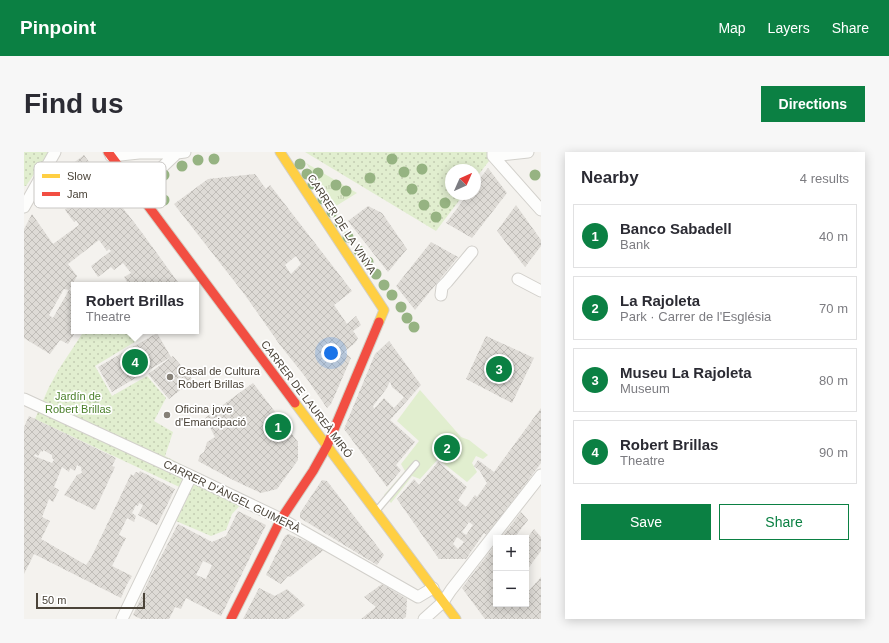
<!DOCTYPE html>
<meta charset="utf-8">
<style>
body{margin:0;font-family:Helvetica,sans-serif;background:#f7f7f7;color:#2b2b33}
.controls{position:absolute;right:12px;bottom:12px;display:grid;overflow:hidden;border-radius:0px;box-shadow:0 2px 10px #0003}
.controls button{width:36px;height:36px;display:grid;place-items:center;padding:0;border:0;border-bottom:1px solid #e1e1e2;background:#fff;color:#2b2b33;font:20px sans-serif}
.compass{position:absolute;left:421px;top:12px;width:36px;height:36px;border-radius:50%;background:#fff;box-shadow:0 2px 10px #0003;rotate:45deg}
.scale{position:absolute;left:12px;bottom:10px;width:109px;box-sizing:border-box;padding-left:4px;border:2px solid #4b4439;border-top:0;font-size:11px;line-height:14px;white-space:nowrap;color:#4b4439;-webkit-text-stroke:3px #fff;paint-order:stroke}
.you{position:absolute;left:307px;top:201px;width:14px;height:14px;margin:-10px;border:3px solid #fff;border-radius:50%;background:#1a73e8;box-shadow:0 0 0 6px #1a73e833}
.badge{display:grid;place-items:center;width:26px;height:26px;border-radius:50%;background:#0b8043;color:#fff;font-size:13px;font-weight:700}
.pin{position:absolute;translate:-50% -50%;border:2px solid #fff;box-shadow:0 1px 4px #0006}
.popup{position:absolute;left:47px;top:130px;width:128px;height:52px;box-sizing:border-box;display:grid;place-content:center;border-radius:0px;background:#fff;filter:drop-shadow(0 1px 3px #0005);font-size:13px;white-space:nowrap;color:#7c7c81}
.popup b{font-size:15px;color:#2b2b33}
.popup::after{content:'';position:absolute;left:50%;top:100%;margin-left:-8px;border:8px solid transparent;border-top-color:#fff}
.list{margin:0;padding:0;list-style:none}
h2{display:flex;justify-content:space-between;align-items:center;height:52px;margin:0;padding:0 16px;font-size:17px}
h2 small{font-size:13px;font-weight:400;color:#7c7c81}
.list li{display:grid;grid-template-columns:26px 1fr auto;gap:12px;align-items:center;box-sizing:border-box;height:64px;margin:0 8px 8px;padding:0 8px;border:1px solid #e1e1e2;border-radius:0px}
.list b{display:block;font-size:15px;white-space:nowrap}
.list p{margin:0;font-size:13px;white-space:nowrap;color:#7c7c81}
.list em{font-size:13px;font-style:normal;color:#7c7c81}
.actions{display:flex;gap:8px;padding:12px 16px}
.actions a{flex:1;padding:9px 0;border:1px solid #0b8043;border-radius:0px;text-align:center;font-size:14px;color:#0b8043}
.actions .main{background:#0b8043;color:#fff}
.map{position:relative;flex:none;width:517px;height:467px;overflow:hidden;border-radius:0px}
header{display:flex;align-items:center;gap:24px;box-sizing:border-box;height:56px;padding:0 20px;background:#0b8043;color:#fff}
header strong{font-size:19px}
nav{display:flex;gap:22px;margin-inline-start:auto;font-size:14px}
.intro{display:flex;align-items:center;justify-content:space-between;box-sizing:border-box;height:96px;padding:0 24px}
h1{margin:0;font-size:28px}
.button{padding:10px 18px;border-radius:0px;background:#0b8043;color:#fff;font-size:14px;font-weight:700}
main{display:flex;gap:24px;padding:0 24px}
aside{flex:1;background:#fff;border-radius:0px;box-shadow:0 2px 10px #0003}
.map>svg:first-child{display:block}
</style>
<header>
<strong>Pinpoint</strong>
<nav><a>Map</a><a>Layers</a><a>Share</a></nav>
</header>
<div class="intro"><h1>Find us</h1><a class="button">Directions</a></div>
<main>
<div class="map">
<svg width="517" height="467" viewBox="0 0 517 467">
<defs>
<pattern id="grass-tufts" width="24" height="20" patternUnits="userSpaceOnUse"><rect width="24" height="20" fill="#e1eecf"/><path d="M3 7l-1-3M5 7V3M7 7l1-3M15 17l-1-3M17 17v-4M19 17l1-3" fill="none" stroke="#c3cdb2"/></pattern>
<pattern id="park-dots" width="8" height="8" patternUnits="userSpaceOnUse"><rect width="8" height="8" fill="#e1eecf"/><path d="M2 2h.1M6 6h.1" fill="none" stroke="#c3cdb2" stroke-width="1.8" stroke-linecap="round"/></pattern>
<pattern id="building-cross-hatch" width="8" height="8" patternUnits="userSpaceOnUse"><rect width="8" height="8" fill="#dedbd6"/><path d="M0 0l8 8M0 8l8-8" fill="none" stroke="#c0bdb8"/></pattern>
</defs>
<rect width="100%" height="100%" fill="#f4f2ee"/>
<path fill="url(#grass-tufts)" d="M 282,11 L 333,41 L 312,54 Z"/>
<path fill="url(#park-dots)" d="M 0,0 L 25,0 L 2,34 L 0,34 Z
M 281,0 L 469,0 L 469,4 L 451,27 L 451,18 L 427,18 L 427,42 L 440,42 L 412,79 Z
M 60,179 L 108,179 L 114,188 L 71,214 L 88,244 L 123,224 L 142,246 L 130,269 L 149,280 L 141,304 L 223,346 L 208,362 L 202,378 L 187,384 L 152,369 L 166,340 L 11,267 L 25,235 L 35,217 Z"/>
<path fill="#e1eecf" d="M 396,238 L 437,285 L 445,288 L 464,303 L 459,307 L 452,304 L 448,311 L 453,320 L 443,330 L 414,307 L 396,327 L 388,324 L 367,351 L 360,343 L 381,319 L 377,312 L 395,289 L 373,269 Z"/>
<path fill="url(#building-cross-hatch)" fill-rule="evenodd" d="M 60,3 L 68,14 L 91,46 L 116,78 L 156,133 L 105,133 L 100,125 L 107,121 L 99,111 L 90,118 L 87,115 L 74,125 L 67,114 L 87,99 L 85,97 L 83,99 L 75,88 L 44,112 L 53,124 L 45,138 L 40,137 L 25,163 L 29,166 L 45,138 L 50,141 L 50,179 L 52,179 L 44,192 L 36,188 L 26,202 L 0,186 L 0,77 L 8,62 L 29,92 L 55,73 L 52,68 L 50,70 L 41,58 L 43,56 L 40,52 L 51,44 L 37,25 L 30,31 L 36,38 L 16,54 L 13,51 L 28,27 Z
M 464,16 L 483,41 L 448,86 L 422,71 L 444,42 L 451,42 L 451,33 Z
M 231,22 L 242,37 L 246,33 L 328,139 L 310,153 L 323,172 L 332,164 L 337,173 L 329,179 L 334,186 L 331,191 L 320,200 L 327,206 L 307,252 L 303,256 L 283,227 L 256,193 L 221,143 L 150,52 L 184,27 ZM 272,104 L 277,112 L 267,122 L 261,113 Z
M 492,53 L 517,88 L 517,94 L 501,115 L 473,79 Z
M 344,54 L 358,61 L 383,97 L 364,120 L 324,69 Z
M 407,90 L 434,105 L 391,158 L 372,134 Z
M 133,181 L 147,205 L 88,240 L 74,215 Z
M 462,184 L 510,206 L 488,251 L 442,227 Z
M 365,189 L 397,233 L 366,268 L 391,290 L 372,313 L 377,318 L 363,335 L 320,277 L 351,202 ZM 366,229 L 368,235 L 380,245 L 370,256 L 360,246 L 350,257 L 349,254 L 363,236 Z
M 149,204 L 169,228 L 145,247 L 124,222 Z
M 229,231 L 274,290 L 274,308 L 253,337 L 237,341 L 209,328 L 174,309 L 176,303 L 180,300 L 183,290 L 191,285 L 181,266 Z
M 517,256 L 517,311 L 463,383 L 460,381 L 442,407 L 415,407 L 373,347 L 390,327 L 395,333 L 414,310 L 443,335 L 434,348 L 442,355 L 451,343 L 453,345 L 463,331 L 461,328 L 456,319 L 450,314 L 454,308 L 470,320 ZM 445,370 L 449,373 L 442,383 L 438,380 ZM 433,385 L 440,390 L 434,397 L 429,392 Z
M 5,264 L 92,306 L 88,314 L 91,315 L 71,358 L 40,343 L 53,323 L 58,321 L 57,315 L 53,313 L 51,319 L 46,316 L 45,320 L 38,315 L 30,335 L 35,338 L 29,350 L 25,347 L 18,365 L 26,369 L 17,387 L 62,413 L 68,404 L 107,322 L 109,324 L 112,320 L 115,321 L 116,319 L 151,337 L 133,373 L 114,363 L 119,353 L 115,351 L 114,354 L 112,353 L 108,361 L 112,364 L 110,370 L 103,366 L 95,383 L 102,386 L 88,414 L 108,424 L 102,434 L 97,446 L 10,402 L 0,422 L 0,275 ZM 19,298 L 28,303 L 28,306 L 30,308 L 28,311 L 10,304 L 11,302 L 14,304 L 17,299 L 19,300 Z
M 298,328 L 303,329 L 360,403 L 353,413 L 276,366 L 276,361 Z
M 214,359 L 242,373 L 197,464 L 162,446 L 157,457 L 151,455 L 145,467 L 117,467 L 109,463 L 125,428 L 154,372 L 188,390 L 202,384 ZM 179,409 L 188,413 L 182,427 L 172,423 Z
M 497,360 L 504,368 L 490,386 L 477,386 Z
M 510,377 L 517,385 L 517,399 L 502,419 L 502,388 Z
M 264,382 L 301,397 L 266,425 L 264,424 L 257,432 L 242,423 L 261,384 Z
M 472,392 L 472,452 L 491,452 L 492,453 L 493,452 L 502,452 L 502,442 L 517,425 L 517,467 L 461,467 L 438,436 Z
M 358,432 L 383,447 L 382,465 L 379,467 L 337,467 L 352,455 L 340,445 Z
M 235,436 L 251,444 L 263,437 L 281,453 L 264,467 L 219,467 Z"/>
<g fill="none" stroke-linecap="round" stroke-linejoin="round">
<g stroke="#d2d0cb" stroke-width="8">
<path id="lane" d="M 353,358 L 392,312"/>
</g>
<g stroke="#d2d0cb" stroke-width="13">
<path id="street" d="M 469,0 L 469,4 L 517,58
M 87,4 L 115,1 L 153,1 L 161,0
M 469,4 L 504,0
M 114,41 L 133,20 L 153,1
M 0,55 L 31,0
M 494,127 L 517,139
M 417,143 L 418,135 L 423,130 L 448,100
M 0,247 L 167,324 L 257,367 L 394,445 L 409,436
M 98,467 L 167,324
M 400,467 L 419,450 L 427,438 L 517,323"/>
</g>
<g stroke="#d3cfc5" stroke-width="11">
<path id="slow" d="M 256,0 L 360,158 L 355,170
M 271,251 L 432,467"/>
</g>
<g stroke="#d3cfc5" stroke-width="11">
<path id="jam" d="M 84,0 L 271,251
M 207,467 L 257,367 L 289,319 L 303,294 L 355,170"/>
</g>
<use href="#lane" stroke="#fdfdfc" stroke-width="5.5"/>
<use href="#street" stroke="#fdfdfc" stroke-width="11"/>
<use href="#slow" stroke="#ffcf43" stroke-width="9"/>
<use href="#jam" stroke="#f24e42" stroke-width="9"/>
</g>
<g fill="#96b382">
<circle cx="190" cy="7" r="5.5"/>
<circle cx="368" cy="7" r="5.5"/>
<circle cx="174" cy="8" r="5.5"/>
<circle cx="276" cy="12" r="5.5"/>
<circle cx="158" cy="14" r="5.5"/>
<circle cx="114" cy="16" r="5.5"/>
<circle cx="398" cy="17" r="5.5"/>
<circle cx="380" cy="20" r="5.5"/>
<circle cx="294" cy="21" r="5.5"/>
<circle cx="283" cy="22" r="5.5"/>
<circle cx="140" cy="23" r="5.5"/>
<circle cx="511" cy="23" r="5.5"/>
<circle cx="346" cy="26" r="5.5"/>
<circle cx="289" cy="32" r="5.5"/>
<circle cx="312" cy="33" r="5.5"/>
<circle cx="388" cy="37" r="5.5"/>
<circle cx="322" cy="39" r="5.5"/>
<circle cx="299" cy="47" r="5.5"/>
<circle cx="140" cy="48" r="5.5"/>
<circle cx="421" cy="51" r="5.5"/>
<circle cx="400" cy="53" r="5.5"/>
<circle cx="308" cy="60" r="5.5"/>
<circle cx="412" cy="65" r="5.5"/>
<circle cx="316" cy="71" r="5.5"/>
<circle cx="324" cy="85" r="5.5"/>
<circle cx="335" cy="99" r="5.5"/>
<circle cx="344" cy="110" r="5.5"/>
<circle cx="352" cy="122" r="5.5"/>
<circle cx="360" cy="133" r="5.5"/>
<circle cx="368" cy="143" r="5.5"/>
<circle cx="377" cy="155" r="5.5"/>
<circle cx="383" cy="166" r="5.5"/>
<circle cx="390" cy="175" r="5.5"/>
<circle cx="71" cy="245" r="5.5"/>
</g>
<g fill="#868178" stroke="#fff" stroke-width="1.5">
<circle cx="146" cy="225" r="4"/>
<circle cx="143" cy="263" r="4"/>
</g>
<g text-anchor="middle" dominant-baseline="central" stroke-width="3.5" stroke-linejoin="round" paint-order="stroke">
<g font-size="11" fill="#4b4439" stroke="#fff">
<text transform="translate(318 72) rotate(57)">CARRER DE LA VINYA</text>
<text transform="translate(283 247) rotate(53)">CARRER DE LAUREÀ MIRÓ</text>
<text transform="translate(208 344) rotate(26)">CARRER D'ÀNGEL GUIMERÀ</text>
</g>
<g font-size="11" fill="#4b4439" stroke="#fff" text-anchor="start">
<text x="154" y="219">Casal de Cultura<tspan x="154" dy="13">Robert Brillas</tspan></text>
<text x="151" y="257">Oficina jove<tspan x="151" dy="13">d'Emancipació</tspan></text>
</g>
<g font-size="11" fill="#4a7f2a" stroke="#fff">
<text x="54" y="244">Jardín de<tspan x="54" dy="13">Robert Brillas</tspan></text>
</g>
</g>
<rect x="10" y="10" width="132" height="46" rx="6" fill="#fff" stroke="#c9c7c4" stroke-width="1"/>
<rect x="18" y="22" width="18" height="4" fill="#ffcf43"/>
<rect x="18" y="40" width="18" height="4" fill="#f24e42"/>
<g font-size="11" fill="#4b4439">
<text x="43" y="28">Slow</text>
<text x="43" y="46">Jam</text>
</g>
</svg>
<div class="controls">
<button>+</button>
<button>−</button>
</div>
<svg class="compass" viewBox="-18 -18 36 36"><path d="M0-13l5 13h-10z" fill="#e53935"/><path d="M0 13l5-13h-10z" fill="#7c7c81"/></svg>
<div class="scale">50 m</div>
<div class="you"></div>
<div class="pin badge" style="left:254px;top:275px">1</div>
<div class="pin badge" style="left:423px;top:296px">2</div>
<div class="pin badge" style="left:475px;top:217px">3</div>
<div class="pin badge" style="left:111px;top:210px">4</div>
<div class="popup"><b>Robert Brillas</b>Theatre</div>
</div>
<aside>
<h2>Nearby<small>4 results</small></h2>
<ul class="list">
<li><span class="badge">1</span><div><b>Banco Sabadell</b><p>Bank</p></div><em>40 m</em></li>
<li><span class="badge">2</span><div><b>La Rajoleta</b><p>Park · Carrer de l'Església</p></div><em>70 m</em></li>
<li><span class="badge">3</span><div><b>Museu La Rajoleta</b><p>Museum</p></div><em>80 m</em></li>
<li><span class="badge">4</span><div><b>Robert Brillas</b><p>Theatre</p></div><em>90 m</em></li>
</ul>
<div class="actions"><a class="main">Save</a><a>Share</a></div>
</aside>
</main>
